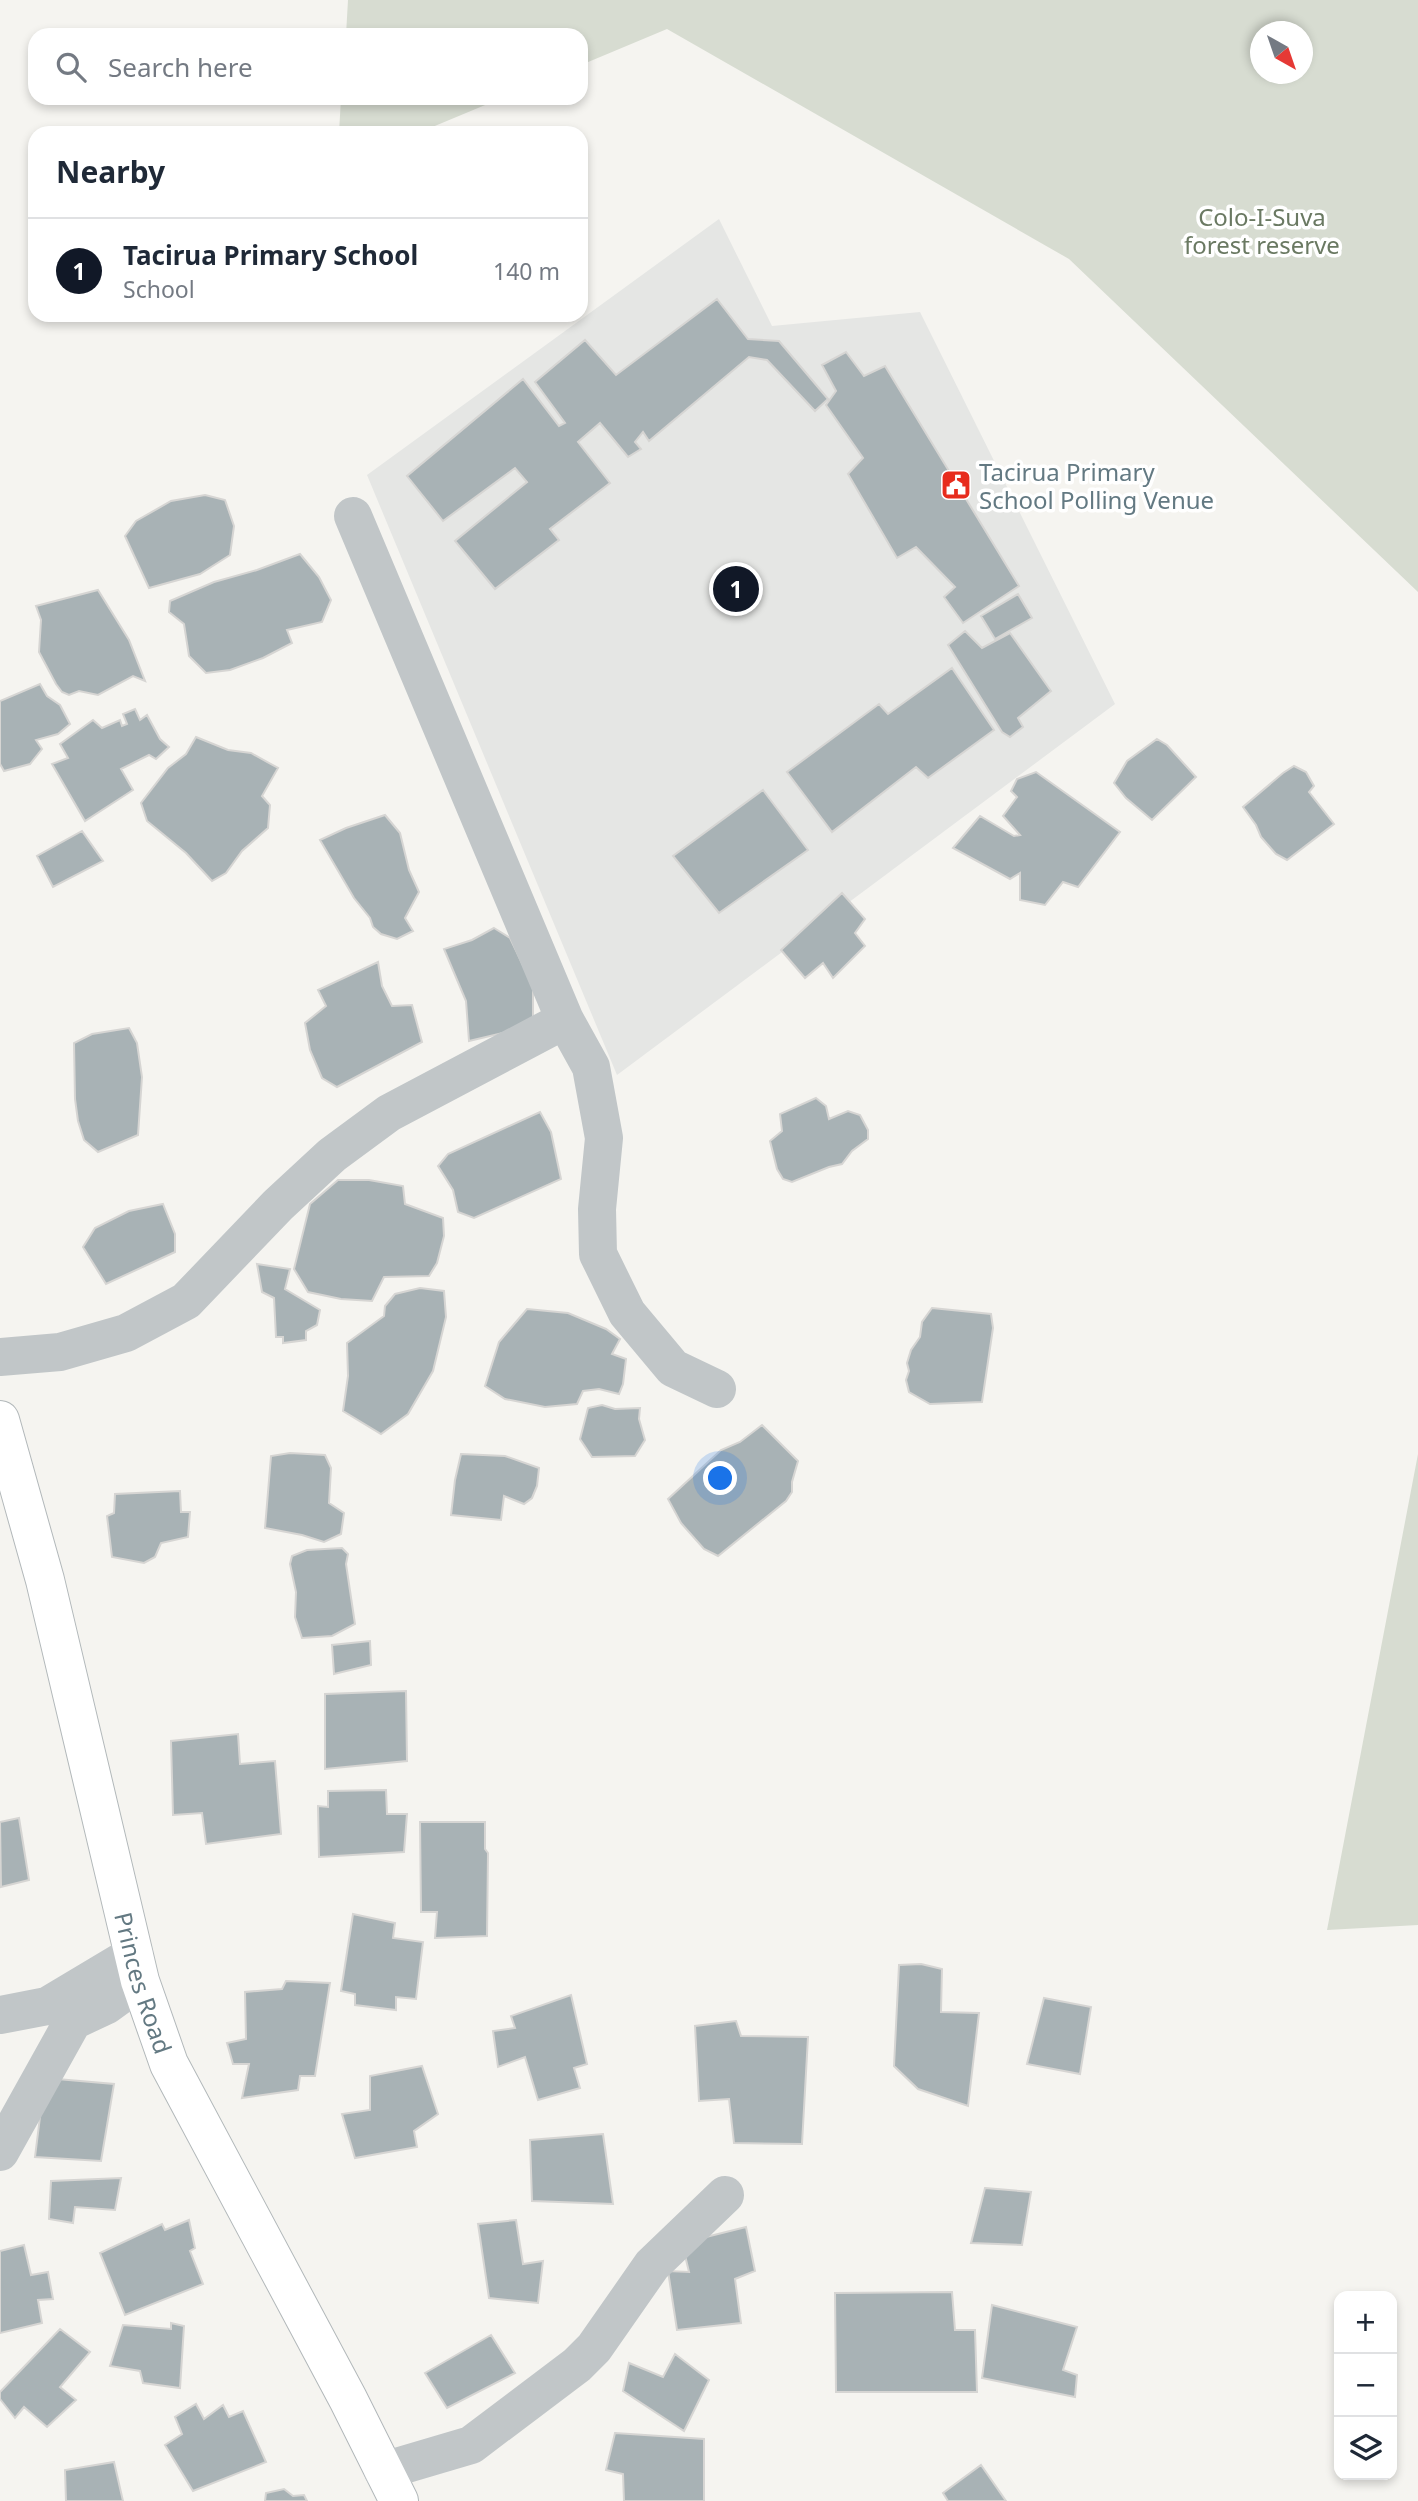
<!DOCTYPE html>
<meta charset="utf-8">
<style>
body{margin:0;font-family:"Noto Sans",sans-serif;background:#f2f2f3;color:#1f2937}
.controls{position:absolute;right:21px;bottom:21px;display:grid;overflow:hidden;border-radius:14px;box-shadow:0 4px 10px #0003}
.controls button{width:63px;height:63px;display:grid;place-items:center;padding:0;border:0;border-bottom:2px solid #e0e1e3;background:#fff;color:#1f2937;font:35px sans-serif}
.compass{position:absolute;left:1250px;top:21px;width:63px;height:63px;border-radius:50%;background:#fff;box-shadow:0 4px 10px #0003;rotate:140deg}
.you{position:absolute;left:721px;top:1479px;width:24px;height:24px;margin:-18px;border:5px solid #fff;border-radius:50%;background:#1a73e8;box-shadow:0 0 0 10px #1a73e833}
.badge{display:grid;place-items:center;width:46px;height:46px;border-radius:50%;background:#111827;color:#fff;font-size:23px;font-weight:700}
.pin{position:absolute;translate:-50% -50%;border:4px solid #fff;box-shadow:0 2px 7px #0006}
.list{margin:0;padding:0;list-style:none}
h2{display:flex;justify-content:space-between;align-items:center;height:91px;margin:0;padding:0 28px;font-size:30px}
h2 small{font-size:23px;font-weight:400;color:#747a83}
.list li{display:grid;grid-template-columns:46px 1fr auto;gap:21px;align-items:center;box-sizing:border-box;height:105px;padding:0 28px;border-top:2px solid #e0e1e3}
.list b{display:block;font-size:26px;white-space:nowrap}
.list p{margin:0;font-size:23px;white-space:nowrap;color:#747a83}
.list em{font-size:23px;font-style:normal;color:#747a83}
.icon{flex:none;width:38px;height:38px;fill:none;stroke:currentColor;stroke-width:2;stroke-linecap:round;stroke-linejoin:round}
.map{position:relative;flex:none;width:1418px;height:2501px;overflow:hidden}
.search{position:absolute;background:#fff;box-shadow:0 4px 10px #0003;left:28px;top:28px;width:560px;height:77px;display:flex;align-items:center;gap:18px;box-sizing:border-box;padding:0 24px;border-radius:21px;color:#747a83;font-size:26px}
.panel{position:absolute;background:#fff;box-shadow:0 4px 10px #0003;left:28px;top:126px;width:560px;height:196px;border-radius:21px}
.map>svg:first-child{display:block}
</style>
<div class="map">
<svg width="1418" height="2501" viewBox="0 0 1418 2501">
<rect width="100%" height="100%" fill="#f5f4f0"/>
<path fill="#e5e6e4" d="M 719,219 L 772,326 L 920,312 L 1115,704 L 617,1075 L 367,475 Z"/>
<path fill="#d7dcd1" fill-rule="evenodd" d="M 348,0 L 1418,0 L 1418,592 L 1069,259 L 667,29 L 581,65 L 581,35 L 346,35 ZM 1260,32 L 1302,32 L 1302,74 L 1260,74 Z
M 341,98 L 502,98 L 418,133 L 339,133 Z
M 1418,1454 L 1418,1925 L 1327,1930 Z"/>
<path fill="#a8b2b5" stroke="#d6d5d3" stroke-width="2" d="M 717,299 L 748,339 L 779,341 L 828,399 L 815,411 L 767,360 L 749,357 L 649,441 L 643,432 L 635,442 L 641,449 L 628,457 L 600,423 L 578,442 L 610,483 L 550,529 L 559,540 L 495,589 L 455,541 L 527,482 L 515,468 L 443,521 L 407,476 L 523,379 L 559,426 L 565,423 L 535,382 L 585,340 L 616,375 Z
M 846,352 L 864,376 L 885,366 L 1019,586 L 963,623 L 944,597 L 955,587 L 916,547 L 897,558 L 848,474 L 863,458 L 826,405 L 836,391 L 822,365 Z
M 205,495 L 225,500 L 234,526 L 230,555 L 200,574 L 149,588 L 125,536 L 136,521 L 171,501 Z
M 300,554 L 319,577 L 331,600 L 322,622 L 287,630 L 292,643 L 263,658 L 230,670 L 206,673 L 189,656 L 184,624 L 169,612 L 170,601 L 214,582 L 257,570 Z
M 98,590 L 129,640 L 145,681 L 133,676 L 98,695 L 79,691 L 69,695 L 62,692 L 56,684 L 39,652 L 41,620 L 36,606 Z
M 1018,594 L 1032,618 L 995,639 L 981,616 Z
M 965,631 L 982,648 L 1010,633 L 1051,691 L 1018,718 L 1023,727 L 1010,737 L 1002,732 L 948,645 Z
M 952,668 L 994,730 L 928,778 L 916,767 L 832,832 L 787,772 L 879,704 L 888,714 Z
M 40,684 L 47,696 L 60,705 L 70,724 L 58,734 L 36,740 L 42,749 L 30,764 L 4,771 L 0,764 L 0,701 Z
M 135,709 L 140,720 L 147,715 L 160,739 L 169,747 L 156,759 L 149,755 L 121,769 L 133,790 L 85,821 L 52,764 L 68,758 L 60,744 L 93,720 L 102,728 L 120,720 L 122,726 L 127,724 L 123,714 Z
M 196,737 L 228,750 L 251,753 L 278,768 L 262,796 L 270,805 L 268,828 L 242,851 L 226,873 L 212,881 L 186,853 L 147,821 L 141,803 L 168,768 L 186,754 Z
M 1157,739 L 1167,745 L 1196,777 L 1152,820 L 1126,798 L 1114,783 L 1127,761 Z
M 1294,766 L 1306,772 L 1314,786 L 1309,792 L 1334,824 L 1287,860 L 1276,854 L 1261,837 L 1256,825 L 1243,807 L 1283,773 Z
M 1036,772 L 1120,832 L 1078,887 L 1063,882 L 1045,905 L 1020,900 L 1020,873 L 1010,879 L 953,848 L 980,816 L 1014,836 L 1020,835 L 1003,816 L 1017,797 L 1011,791 L 1017,779 Z
M 763,790 L 808,850 L 719,913 L 673,856 Z
M 385,815 L 400,833 L 409,870 L 419,892 L 405,918 L 413,931 L 397,939 L 381,934 L 373,927 L 370,918 L 354,898 L 320,840 L 346,828 Z
M 82,831 L 103,861 L 53,887 L 37,856 Z
M 842,893 L 865,919 L 855,933 L 865,946 L 833,978 L 823,963 L 805,978 L 781,950 Z
M 494,928 L 510,938 L 533,986 L 533,1020 L 524,1028 L 469,1041 L 466,1001 L 444,949 L 472,940 Z
M 378,962 L 382,986 L 392,1006 L 412,1005 L 422,1042 L 337,1087 L 322,1078 L 310,1050 L 305,1023 L 326,1006 L 318,990 Z
M 129,1028 L 137,1043 L 142,1077 L 138,1135 L 98,1152 L 84,1140 L 78,1121 L 75,1099 L 74,1043 L 92,1034 Z
M 816,1098 L 826,1106 L 829,1119 L 848,1111 L 860,1115 L 868,1130 L 868,1139 L 852,1151 L 842,1164 L 829,1167 L 792,1182 L 783,1179 L 777,1169 L 770,1141 L 782,1131 L 780,1114 Z
M 540,1112 L 551,1132 L 561,1179 L 474,1218 L 458,1212 L 453,1190 L 438,1166 L 448,1154 Z
M 338,1180 L 369,1180 L 403,1186 L 405,1204 L 443,1218 L 444,1236 L 437,1263 L 429,1276 L 384,1277 L 372,1301 L 341,1299 L 308,1292 L 294,1269 L 310,1204 Z
M 163,1204 L 175,1234 L 175,1252 L 106,1284 L 83,1247 L 95,1228 L 129,1211 Z
M 257,1264 L 290,1269 L 285,1289 L 320,1310 L 317,1325 L 306,1331 L 306,1340 L 283,1343 L 283,1337 L 276,1337 L 274,1298 L 262,1292 Z
M 420,1288 L 444,1291 L 446,1317 L 433,1371 L 408,1414 L 381,1434 L 343,1411 L 348,1376 L 347,1343 L 384,1316 L 385,1306 L 395,1294 Z
M 932,1308 L 991,1314 L 993,1328 L 982,1402 L 930,1404 L 909,1392 L 906,1380 L 909,1371 L 907,1363 L 911,1350 L 920,1337 L 922,1322 Z
M 527,1309 L 568,1313 L 606,1329 L 620,1339 L 612,1354 L 626,1359 L 623,1384 L 619,1394 L 599,1389 L 583,1391 L 577,1404 L 545,1407 L 505,1399 L 485,1386 L 499,1342 Z
M 602,1405 L 615,1409 L 640,1408 L 639,1419 L 645,1440 L 635,1456 L 592,1457 L 580,1439 L 588,1408 Z
M 762,1425 L 798,1461 L 792,1482 L 792,1492 L 786,1501 L 718,1556 L 704,1549 L 681,1523 L 668,1499 L 721,1450 L 740,1442 Z
M 290,1453 L 325,1455 L 331,1468 L 329,1503 L 344,1513 L 341,1534 L 324,1542 L 302,1535 L 265,1528 L 271,1456 Z
M 461,1454 L 505,1456 L 539,1468 L 537,1486 L 532,1498 L 524,1504 L 504,1496 L 501,1520 L 451,1515 L 455,1480 Z
M 180,1491 L 181,1512 L 190,1512 L 188,1537 L 161,1543 L 155,1557 L 144,1563 L 112,1557 L 107,1516 L 114,1513 L 115,1494 Z
M 342,1548 L 348,1554 L 346,1564 L 355,1624 L 332,1636 L 302,1638 L 295,1617 L 296,1592 L 290,1564 L 292,1556 L 307,1550 Z
M 370,1641 L 371,1665 L 334,1674 L 332,1645 Z
M 406,1691 L 407,1761 L 325,1769 L 325,1694 Z
M 238,1734 L 240,1764 L 275,1761 L 281,1834 L 206,1844 L 202,1813 L 173,1815 L 171,1741 Z
M 386,1790 L 387,1814 L 407,1814 L 404,1852 L 319,1857 L 318,1806 L 328,1807 L 328,1791 Z
M 19,1818 L 29,1880 L 1,1887 L 0,1822 Z
M 420,1822 L 485,1822 L 485,1849 L 488,1853 L 487,1936 L 435,1938 L 437,1912 L 421,1912 Z
M 353,1914 L 395,1923 L 393,1938 L 423,1942 L 416,1999 L 396,1997 L 396,2010 L 355,2005 L 355,1994 L 341,1991 Z
M 921,1964 L 942,1969 L 941,2012 L 979,2013 L 968,2106 L 918,2089 L 894,2066 L 899,1965 Z
M 286,1981 L 330,1983 L 315,2076 L 300,2076 L 298,2090 L 242,2098 L 249,2064 L 233,2064 L 227,2043 L 246,2039 L 245,1992 L 282,1989 Z
M 571,1995 L 587,2064 L 574,2068 L 580,2088 L 538,2100 L 525,2057 L 498,2067 L 493,2031 L 515,2028 L 511,2016 Z
M 1044,1998 L 1091,2007 L 1080,2074 L 1027,2064 Z
M 736,2021 L 741,2036 L 808,2037 L 802,2144 L 734,2143 L 729,2099 L 699,2101 L 695,2026 Z
M 422,2066 L 438,2114 L 414,2131 L 417,2147 L 355,2158 L 342,2114 L 370,2110 L 370,2076 Z
M 57,2079 L 114,2084 L 101,2161 L 35,2157 L 42,2101 Z
M 603,2134 L 613,2204 L 532,2201 L 530,2140 Z
M 121,2178 L 115,2210 L 75,2207 L 73,2223 L 49,2219 L 51,2181 Z
M 985,2188 L 1031,2192 L 1022,2245 L 971,2243 Z
M 189,2220 L 195,2248 L 190,2251 L 203,2284 L 125,2315 L 100,2253 L 162,2224 L 165,2230 Z
M 516,2220 L 523,2264 L 543,2261 L 538,2303 L 489,2298 L 478,2224 Z
M 746,2227 L 755,2271 L 735,2279 L 741,2323 L 677,2330 L 668,2271 L 689,2272 L 682,2243 Z
M 24,2245 L 31,2275 L 48,2272 L 53,2299 L 38,2300 L 42,2323 L 0,2333 L 0,2251 Z
M 952,2292 L 955,2330 L 975,2330 L 977,2392 L 836,2392 L 835,2293 Z
M 992,2305 L 1077,2327 L 1063,2370 L 1077,2375 L 1075,2397 L 982,2378 Z
M 171,2323 L 184,2326 L 180,2388 L 143,2383 L 140,2371 L 110,2366 L 123,2325 L 171,2329 Z
M 60,2329 L 90,2352 L 60,2387 L 76,2400 L 47,2427 L 24,2407 L 15,2418 L 0,2399 L 0,2392 Z
M 491,2335 L 515,2373 L 447,2408 L 425,2373 Z
M 675,2354 L 709,2380 L 684,2431 L 623,2391 L 629,2363 L 663,2377 Z
M 196,2404 L 204,2419 L 223,2405 L 229,2417 L 243,2411 L 266,2462 L 193,2491 L 165,2445 L 182,2434 L 175,2417 Z
M 615,2433 L 704,2439 L 704,2501 L 624,2501 L 623,2474 L 606,2470 Z
M 114,2462 L 123,2501 L 66,2501 L 65,2470 Z
M 981,2465 L 1006,2501 L 948,2501 L 943,2493 Z
M 284,2489 L 293,2496 L 304,2495 L 307,2501 L 265,2501 L 266,2493 Z"/>
<g fill="none" stroke-linecap="round" stroke-linejoin="round">
<g stroke="#b2b8ba" stroke-width="40">
<g id="major">
<path id="s1" d="M 0,1420 L 45,1580 L 140,1981 L 169,2064 L 348,2399 L 399,2501"/>
</g>
</g>
<path stroke="#c1c6c8" stroke-width="38" d="M 565,1020 L 591,1067 L 604,1138 L 597,1209 L 598,1254 L 627,1313 L 673,1368 L 717,1389
M 0,1357 L 60,1352 L 126,1333 L 186,1301 L 278,1205 L 332,1155 L 389,1113 L 565,1020 L 353,516
M 0,2015 L 47,2006 L 134,1954
M 0,2152 L 73,2021 L 107,2005 L 140,1981
M 383,2471 L 471,2445 L 577,2365 L 594,2348 L 652,2265 L 725,2195"/>
<use href="#major" stroke="#fff" stroke-width="38"/>
</g>
<defs>
<g id="civic-square" transform="scale(1.575)"><rect x="-9" y="-9" width="18" height="18" rx="4" fill="#e72c1d" stroke="#fff"/><path d="M-.6-6.5H3V-4.5H.6V-3L4-1V1h2V6H-6V1h2V-1L-.6-3ZM-1.2 2.5V6h2.4V2.5Z" fill="#fff"/></g>
</defs>
<g fill-rule="evenodd">
<use href="#civic-square" x="956" y="485"/>
</g>
<g text-anchor="middle" dominant-baseline="central" stroke-width="7" stroke-linejoin="round" paint-order="stroke">
<g font-size="24" fill="#6a7962" stroke="#fff">
<text x="1262" y="216">Colo-I-Suva<tspan x="1262" dy="28">forest reserve</tspan></text>
</g>
<g font-size="24" fill="#637982" stroke="#fff" text-anchor="start">
<text x="979" y="471">Tacirua Primary<tspan x="979" dy="28">School Polling Venue</tspan></text>
</g>
<g font-size="24" fill="#637982" stroke="#fff">
<text stroke="none"><textPath href="#s1" startOffset="581">Princes Road</textPath></text>
</g>
</g>
</svg>
<div class="controls">
<button>+</button>
<button>−</button>
<button><svg class="icon" aria-label="layers" viewBox="0 0 24 24"><path d="M12 4l9 5-9 5-9-5zM3 14l9 5 9-5"/></svg></button>
</div>
<svg class="compass" viewBox="-18 -18 36 36"><path d="M0-13l5 13h-10z" fill="#e53935"/><path d="M0 13l5-13h-10z" fill="#747a83"/></svg>
<div class="you"></div>
<div class="pin badge" style="left:736px;top:589px">1</div>
<div class="search"><svg class="icon" aria-label="search" viewBox="0 0 24 24"><circle cx="10" cy="10" r="6"/><path d="M15 15l6 6"/></svg>Search here</div>
<section class="panel">
<h2>Nearby<small></small></h2>
<ul class="list">
<li><span class="badge">1</span><div><b>Tacirua Primary School</b><p>School</p></div><em>140 m</em></li>
</ul>
</section>
</div>
